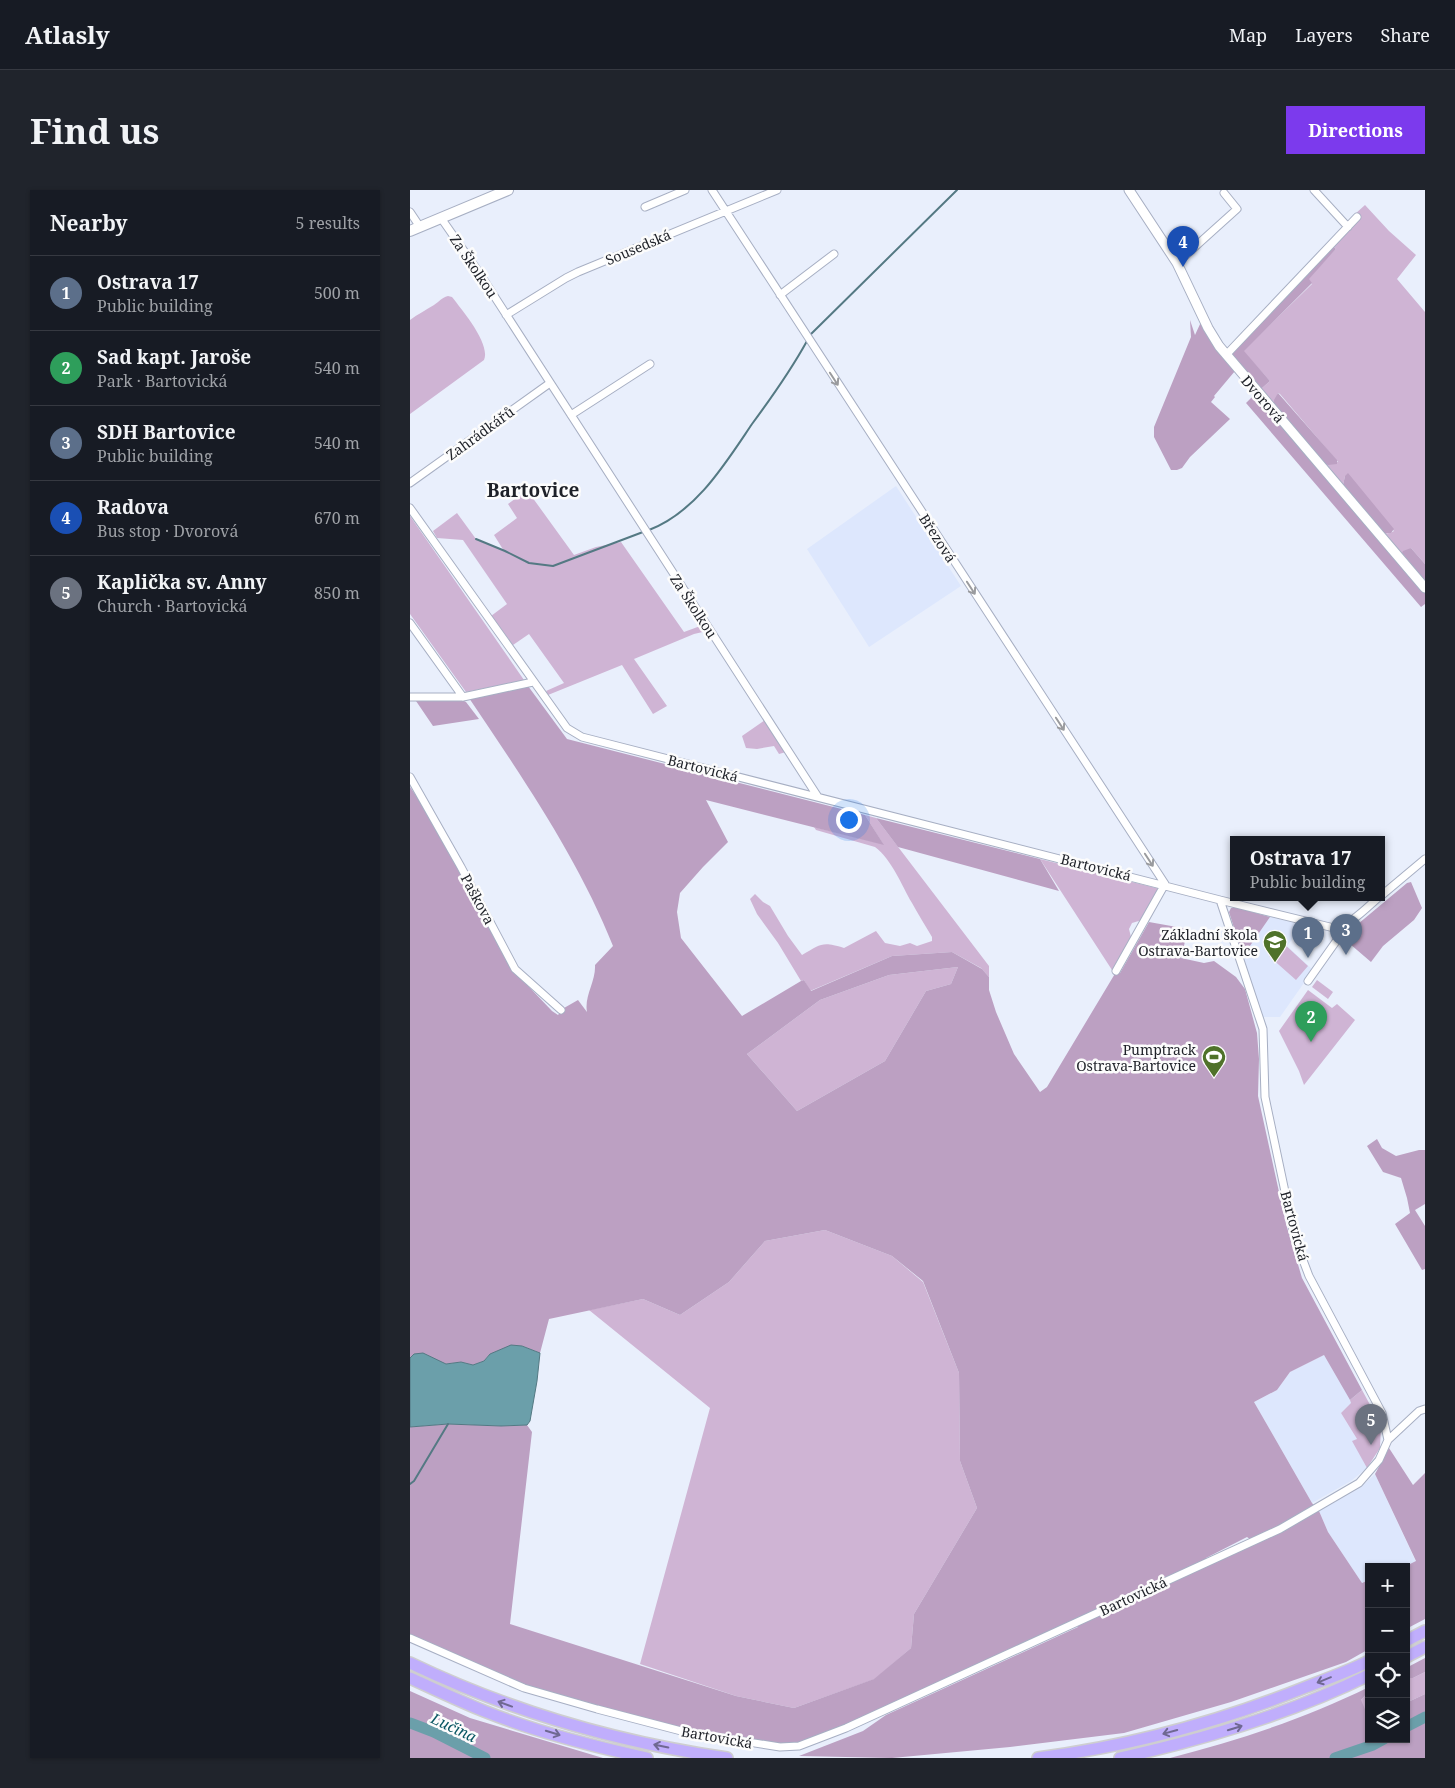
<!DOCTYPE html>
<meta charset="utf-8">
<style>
body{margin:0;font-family:"Noto Serif",serif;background:#20242c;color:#f1f3f6}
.controls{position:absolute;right:15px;bottom:15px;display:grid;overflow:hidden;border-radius:0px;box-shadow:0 1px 4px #0004}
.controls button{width:45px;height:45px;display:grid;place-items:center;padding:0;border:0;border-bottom:1px solid #363941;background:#171b24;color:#f1f3f6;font:25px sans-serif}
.you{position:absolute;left:438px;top:629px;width:18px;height:18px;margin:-12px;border:4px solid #fff;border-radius:50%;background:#1a73e8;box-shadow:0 0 0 8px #1a73e833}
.badge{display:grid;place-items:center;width:32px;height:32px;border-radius:50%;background:#7c3aed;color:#fff;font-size:16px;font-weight:700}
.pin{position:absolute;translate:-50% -41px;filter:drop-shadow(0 1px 2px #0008)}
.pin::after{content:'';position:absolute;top:26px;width:18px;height:15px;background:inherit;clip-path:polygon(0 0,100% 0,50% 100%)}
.popup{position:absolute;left:820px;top:646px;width:155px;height:65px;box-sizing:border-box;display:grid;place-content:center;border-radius:0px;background:#171b24;filter:drop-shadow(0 1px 4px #0005);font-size:16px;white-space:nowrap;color:#9ea1a6}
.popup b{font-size:19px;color:#f1f3f6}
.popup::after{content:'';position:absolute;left:50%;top:100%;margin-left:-10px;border:10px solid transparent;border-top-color:#171b24}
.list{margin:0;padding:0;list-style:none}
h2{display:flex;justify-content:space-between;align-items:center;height:65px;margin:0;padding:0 20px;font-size:21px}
h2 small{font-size:16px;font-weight:400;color:#9ea1a6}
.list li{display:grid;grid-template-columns:32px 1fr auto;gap:15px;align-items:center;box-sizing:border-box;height:75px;padding:0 20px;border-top:1px solid #363941}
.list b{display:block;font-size:19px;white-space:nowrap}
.list p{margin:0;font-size:16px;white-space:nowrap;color:#9ea1a6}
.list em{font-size:16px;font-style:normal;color:#9ea1a6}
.icon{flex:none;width:28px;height:28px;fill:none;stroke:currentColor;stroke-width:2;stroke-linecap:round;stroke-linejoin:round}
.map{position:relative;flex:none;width:1015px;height:1568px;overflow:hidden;border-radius:0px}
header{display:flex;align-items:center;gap:30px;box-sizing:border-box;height:70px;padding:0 25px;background:#171b24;border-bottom:1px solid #363941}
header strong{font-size:24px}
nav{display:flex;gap:28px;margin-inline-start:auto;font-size:18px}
.intro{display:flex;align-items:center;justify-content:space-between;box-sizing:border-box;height:120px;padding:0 30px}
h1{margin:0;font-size:35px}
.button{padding:12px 22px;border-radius:0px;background:#7c3aed;color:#fff;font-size:18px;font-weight:700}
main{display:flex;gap:30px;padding:0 30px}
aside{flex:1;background:#171b24;border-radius:0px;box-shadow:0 1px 4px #0004}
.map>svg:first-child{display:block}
</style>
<header>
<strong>Atlasly</strong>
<nav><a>Map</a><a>Layers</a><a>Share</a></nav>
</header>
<div class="intro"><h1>Find us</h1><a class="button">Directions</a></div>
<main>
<aside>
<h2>Nearby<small>5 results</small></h2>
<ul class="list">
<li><span class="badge" style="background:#5c6f8a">1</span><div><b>Ostrava 17</b><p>Public building</p></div><em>500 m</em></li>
<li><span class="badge" style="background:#2e9e5b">2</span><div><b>Sad kapt. Jaroše</b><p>Park · Bartovická</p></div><em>540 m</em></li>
<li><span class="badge" style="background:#5c6f8a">3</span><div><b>SDH Bartovice</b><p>Public building</p></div><em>540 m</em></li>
<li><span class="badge" style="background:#1a4fb4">4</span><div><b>Radova</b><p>Bus stop · Dvorová</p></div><em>670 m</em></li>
<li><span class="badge" style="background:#6b7280">5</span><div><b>Kaplička sv. Anny</b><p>Church · Bartovická</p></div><em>850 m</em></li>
</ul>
</aside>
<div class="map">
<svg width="1015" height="1568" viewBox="0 0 1015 1568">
<rect width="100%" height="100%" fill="#e9effc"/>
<path fill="#dde7fd" d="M 486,296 L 551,396 L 459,457 L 397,359 Z
M 860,727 L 893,735 L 877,756 L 903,780 L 870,827 L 853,827 L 833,766 Z
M 914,1165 L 942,1213 L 931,1223 L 947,1249 L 943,1251 L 957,1278 L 941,1291 L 902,1313 L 844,1212 L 867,1200 L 880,1182 Z
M 965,1284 L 1006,1372 L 994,1377 L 959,1377 L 959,1390 L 952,1393 L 918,1342 L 909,1321 L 950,1298 Z"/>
<path fill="#cfb4d4" d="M 955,15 L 979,41 L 1006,65 L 987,89 L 1015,122 L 1015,374 L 1001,358 L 993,366 L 971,340 C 975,344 979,344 984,341 L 935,286 L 933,295 L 914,273 L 928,272 L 870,204 L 868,203 L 864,215 L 851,199 L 860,191 L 833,161 L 902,94 L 898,89 L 926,59 L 923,56 L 949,28 L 945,24 Z
M 38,106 L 42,107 C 52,120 81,154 74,170 L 0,224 L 0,130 C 8,124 16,120 24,115 C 30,111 31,108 38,106 Z
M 117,300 L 164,365 L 186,357 L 211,352 L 274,442 L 293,435 L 297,441 L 284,444 L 224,469 L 257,516 L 243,524 L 212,475 L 138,505 L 136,501 L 154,493 L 119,444 L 103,455 L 81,426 L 97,414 L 53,350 L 27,348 L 23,341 L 47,323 L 66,349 L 94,361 L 84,345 L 107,328 L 98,314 Z
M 0,326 L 114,490 L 56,502 L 0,424 Z
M 355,530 L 376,562 L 369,564 L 364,556 L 347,559 L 336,558 L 332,546 Z
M 455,625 L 466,628 L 579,776 L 579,787 L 571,778 L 542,762 L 482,766 L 400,801 L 394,790 L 391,791 L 368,753 L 347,724 L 340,709 L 345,704 L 353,712 L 360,716 L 378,746 L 392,765 C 411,754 412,751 434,758 L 466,741 L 475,753 L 490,756 L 500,753 L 507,756 L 522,751 L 522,747 C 515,735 508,724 502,713 C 491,694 482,670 465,657 L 406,640 L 404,637 L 473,654 Z
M 630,669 L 750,699 L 732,730 L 722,733 L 719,739 L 721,747 L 702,780 Z
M 872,752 L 898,776 L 886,790 L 859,766 Z
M 548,777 L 541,794 L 516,801 L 475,871 L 387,921 L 337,864 L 410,810 L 479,785 Z
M 907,790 L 923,802 L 918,809 L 902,797 Z
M 898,800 L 922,818 L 927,814 L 945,830 L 894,895 L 889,881 L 869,841 Z
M 415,1040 L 482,1066 L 513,1092 L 549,1183 L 550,1271 L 567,1318 L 504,1424 L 501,1458 L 465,1489 L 384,1518 L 326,1506 L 230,1474 L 300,1218 L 179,1120 L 233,1109 L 270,1125 L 319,1092 L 355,1051 Z
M 952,1200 L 971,1235 L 970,1258 L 957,1278 L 942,1251 L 947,1249 L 931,1223 L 941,1213 L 940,1210 Z
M 1015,1482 L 1015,1504 L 996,1513 L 996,1488 L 1003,1488 Z
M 959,1501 L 959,1525 L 957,1524 L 951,1515 L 951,1510 Z"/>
<path fill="#bca0c2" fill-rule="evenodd" d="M 923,56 L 926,59 L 899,89 L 902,93 L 834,161 L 860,191 L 851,199 L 820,165 Z
M 780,130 L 785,145 L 791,132 L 825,181 L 804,206 L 805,207 L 801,212 L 820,229 L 780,267 L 772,278 L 767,280 L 761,280 L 744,247 L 744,237 L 781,147 Z
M 868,203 L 927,270 L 927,274 L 918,275 L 914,273 L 864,215 L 864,210 Z
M 845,204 L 1015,403 L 1015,414 L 1011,417 L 836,213 Z
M 938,283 L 984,339 L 981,343 L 974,343 L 971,340 L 933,295 L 935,286 Z
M 1001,358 L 1015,374 L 1015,391 L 992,363 L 993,361 Z
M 118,496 L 157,549 L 455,625 L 474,655 L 296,610 L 318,652 L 293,677 L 270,703 L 267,722 L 271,748 L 332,826 L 391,791 L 394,790 L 401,801 L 482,766 L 542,762 L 572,779 L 579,787 L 579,800 L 586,822 L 604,864 L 630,902 L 637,897 L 706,782 L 710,783 L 739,732 L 778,739 L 771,768 L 794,773 L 804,771 L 826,787 L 835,799 L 847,843 L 849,869 L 848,906 L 876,1034 L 892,1088 L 952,1200 L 940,1210 L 914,1165 L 880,1182 L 867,1200 L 844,1212 L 902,1313 L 909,1321 L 918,1342 L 952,1393 L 959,1390 L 959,1459 L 936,1472 L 821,1512 L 714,1543 L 600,1557 L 482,1568 L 389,1566 L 453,1541 L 476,1525 L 668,1437 L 663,1431 L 389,1556 L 370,1557 L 275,1542 L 114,1498 L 0,1448 L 0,1237 L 38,1234 L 91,1236 L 117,1235 L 122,1242 L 100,1434 L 326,1506 L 384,1518 L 464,1489 L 501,1458 L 504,1424 L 567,1318 L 550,1271 L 549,1183 L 513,1091 L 482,1066 L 415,1040 L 355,1051 L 319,1092 L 270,1125 L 233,1109 L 139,1129 L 130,1163 L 112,1156 L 80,1164 L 74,1171 L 63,1175 L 51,1172 L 36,1174 L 4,1164 L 0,1168 L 0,597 L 14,617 L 41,664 L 102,779 L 142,821 L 148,825 L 154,818 L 168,810 L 177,822 C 174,806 186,791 185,775 L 203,756 C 168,668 112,587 59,508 ZM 548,777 L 541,794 L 516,801 L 475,871 L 387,921 L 337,864 L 410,810 L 479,785 ZM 837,1347 L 844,1352 L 801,1374 L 796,1368 Z
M 50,509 L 56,512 L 69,529 L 23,536 L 6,511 Z
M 466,628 L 630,669 L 649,701 L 488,657 Z
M 1001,692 L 1012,718 L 1004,730 L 973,756 L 961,772 L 933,748 L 936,744 L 997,693 Z
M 825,717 L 860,727 L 833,766 L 819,722 L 821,718 Z
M 967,949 L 972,958 L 986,966 L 1009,960 L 1015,960 L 1015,1014 L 1005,1020 L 1015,1036 L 1015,1079 L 1012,1080 L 985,1034 L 1000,1023 L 997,1008 L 991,988 L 973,982 L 957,956 Z
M 979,1258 L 1003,1295 L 1015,1283 L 1015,1429 L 996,1439 L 996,1377 L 994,1377 L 1006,1371 L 965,1284 Z
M 1015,1468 L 1015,1482 L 1003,1488 L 996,1488 L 996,1478 Z
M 959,1497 L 959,1501 L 951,1510 L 957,1524 L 959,1525 L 959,1549 L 996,1549 L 996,1513 L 1015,1504 L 1015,1568 L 760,1568 C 829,1550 894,1529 959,1497 Z
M 0,1501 L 60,1528 L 193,1568 L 0,1568 Z"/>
<path fill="#6b9faa" stroke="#547983" d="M 101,1155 L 112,1156 L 130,1163 L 127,1191 L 120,1231 L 117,1235 L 91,1236 L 38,1234 L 0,1237 L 0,1168 L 4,1164 L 13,1163 L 36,1174 L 51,1172 L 63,1175 L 74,1171 L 80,1164 Z"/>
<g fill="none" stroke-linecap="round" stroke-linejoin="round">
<path stroke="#547983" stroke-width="2" d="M 399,146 L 547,0
M 239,340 C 286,322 315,274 342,234 C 362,207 381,180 397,151
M 66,349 L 95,361 L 119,373 L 143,376 L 233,342
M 0,1294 L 4,1291 L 38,1234"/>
<path stroke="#6b9faa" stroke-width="11" d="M 0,1533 L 24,1542 L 75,1568
M 996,1537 L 1015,1527
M 925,1568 L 963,1555 L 974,1549"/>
<g stroke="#a7afc3" stroke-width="9">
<path id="minor" d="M 302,0 L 755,694 L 706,781
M 904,0 L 938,37
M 235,17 L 275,0
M 0,22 L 10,37
M 31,28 L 68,81 L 408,607
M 767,73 L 827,19 L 814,3
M 370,105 L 424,64
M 96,125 L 156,88 L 168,82 L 367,0
M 816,165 L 947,27
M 161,225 L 240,174
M 0,293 L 140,193
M 0,318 L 157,538 L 172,547 L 810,710 L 853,839 L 855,907 L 885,1049 L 899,1086 L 972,1223 L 978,1250
M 0,433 L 53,507
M 0,507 L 53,507 L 123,492
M 0,587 L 51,677 L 105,779 L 151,820
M 972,705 L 1015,669
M 810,710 L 924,738 C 942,734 956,718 969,707
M 898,791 L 927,750 L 933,736
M 0,1448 L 114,1498 L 187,1519 L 275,1542 L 370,1557 L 389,1556 L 436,1538 L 870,1339 L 949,1293 L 969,1270 L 978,1250 L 1009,1221 L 1015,1219"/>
</g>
<g stroke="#a7afc3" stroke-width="11">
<path id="tertiary" d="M 719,0 L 767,73 L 798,138 L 809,156 L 1015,398"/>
</g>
<g stroke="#a7afc3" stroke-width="12">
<path id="secondary" d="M 0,41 L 98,0"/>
</g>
<g stroke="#ceced0" stroke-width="14">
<path id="trunk" d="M 996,1451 L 1015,1441
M 996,1467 L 1015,1457
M 0,1473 C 100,1521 206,1552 317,1568
M 0,1488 C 24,1499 49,1511 74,1521 C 126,1542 182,1556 237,1568
M 628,1568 C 720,1556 809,1532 896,1497 C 917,1489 939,1481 959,1471
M 710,1568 C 795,1549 880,1524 959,1485"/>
</g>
<use href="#minor" stroke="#fff" stroke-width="7"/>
<use href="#tertiary" stroke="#fff" stroke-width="9"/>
<use href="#secondary" stroke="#fff" stroke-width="10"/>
<use href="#trunk" stroke="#c0aefc" stroke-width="11"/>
</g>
<defs><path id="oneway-shaft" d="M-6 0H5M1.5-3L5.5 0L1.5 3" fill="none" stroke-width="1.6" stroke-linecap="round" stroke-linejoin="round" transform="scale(1.25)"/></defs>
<g stroke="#9a9b9e">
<use href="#oneway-shaft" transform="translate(424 189) rotate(57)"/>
<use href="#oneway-shaft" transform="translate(561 398) rotate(57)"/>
<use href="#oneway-shaft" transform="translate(650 534) rotate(57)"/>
<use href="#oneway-shaft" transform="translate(739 670) rotate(57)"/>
</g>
<g stroke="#6f6892">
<use href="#oneway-shaft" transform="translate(914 1490) rotate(158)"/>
<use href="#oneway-shaft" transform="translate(95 1514) rotate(-160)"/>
<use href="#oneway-shaft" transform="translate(825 1538) rotate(-17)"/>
<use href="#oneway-shaft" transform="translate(760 1542) rotate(165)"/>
<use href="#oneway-shaft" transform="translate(143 1543) rotate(17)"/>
<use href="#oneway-shaft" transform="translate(251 1556) rotate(-168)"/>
</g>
<defs>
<g id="school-pin" transform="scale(1.25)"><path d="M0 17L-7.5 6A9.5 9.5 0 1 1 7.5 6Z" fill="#4f722a" stroke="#fcfcfc"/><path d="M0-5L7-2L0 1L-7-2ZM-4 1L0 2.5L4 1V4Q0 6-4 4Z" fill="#fff"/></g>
<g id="stadium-pin" transform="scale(1.25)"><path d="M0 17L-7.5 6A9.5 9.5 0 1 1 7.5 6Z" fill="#4f722a" stroke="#fcfcfc"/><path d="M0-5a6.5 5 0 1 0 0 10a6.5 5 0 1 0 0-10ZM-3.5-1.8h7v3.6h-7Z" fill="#fff"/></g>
</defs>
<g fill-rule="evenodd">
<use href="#school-pin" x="865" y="752"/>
<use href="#stadium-pin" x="804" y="867"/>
</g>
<g text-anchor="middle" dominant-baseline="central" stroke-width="5" stroke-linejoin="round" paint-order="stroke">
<g font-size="14" fill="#1e2128" stroke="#fcfcfc">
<text transform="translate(228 57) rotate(-23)">Sousedská</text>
<text transform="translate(64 76) rotate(56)">Za Školkou</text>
<text transform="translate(853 209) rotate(49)">Dvorová</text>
<text transform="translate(70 243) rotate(-36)">Zahrádkářů</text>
<text transform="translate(528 348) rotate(57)">Březová</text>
<text transform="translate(284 416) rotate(57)">Za Školkou</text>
<text transform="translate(293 578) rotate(14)">Bartovická</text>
<text transform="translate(686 677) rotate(14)">Bartovická</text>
<text transform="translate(68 709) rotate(62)">Paškova</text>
<text transform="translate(885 1036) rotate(75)">Bartovická</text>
<text transform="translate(723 1406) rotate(-25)">Bartovická</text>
<text transform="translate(307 1547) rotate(10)">Bartovická</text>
</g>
<g font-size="14" fill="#1e2128" stroke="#fcfcfc" text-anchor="end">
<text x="848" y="744">Základní škola<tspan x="848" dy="16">Ostrava-Bartovice</tspan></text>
<text x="786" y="859">Pumptrack<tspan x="786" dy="16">Ostrava-Bartovice</tspan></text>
</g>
<g font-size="15" font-style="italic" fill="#0a5763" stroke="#fcfcfc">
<text transform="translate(44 1537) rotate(25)">Lučina</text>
</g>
<g font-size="19" font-weight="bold" fill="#1e2128" stroke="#fcfcfc">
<text x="123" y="300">Bartovice</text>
</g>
</g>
</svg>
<div class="controls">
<button>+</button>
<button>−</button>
<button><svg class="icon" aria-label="locate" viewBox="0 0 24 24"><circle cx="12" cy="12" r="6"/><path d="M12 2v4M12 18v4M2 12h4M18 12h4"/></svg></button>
<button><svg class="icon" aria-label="layers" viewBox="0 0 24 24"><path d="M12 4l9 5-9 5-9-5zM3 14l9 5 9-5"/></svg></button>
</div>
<div class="you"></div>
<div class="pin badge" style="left:898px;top:768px;background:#5c6f8a">1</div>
<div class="popup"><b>Ostrava 17</b>Public building</div>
<div class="pin badge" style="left:901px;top:852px;background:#2e9e5b">2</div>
<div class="pin badge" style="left:936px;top:765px;background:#5c6f8a">3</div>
<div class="pin badge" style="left:773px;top:77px;background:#1a4fb4">4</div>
<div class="pin badge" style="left:961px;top:1255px;background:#6b7280">5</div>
</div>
</main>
